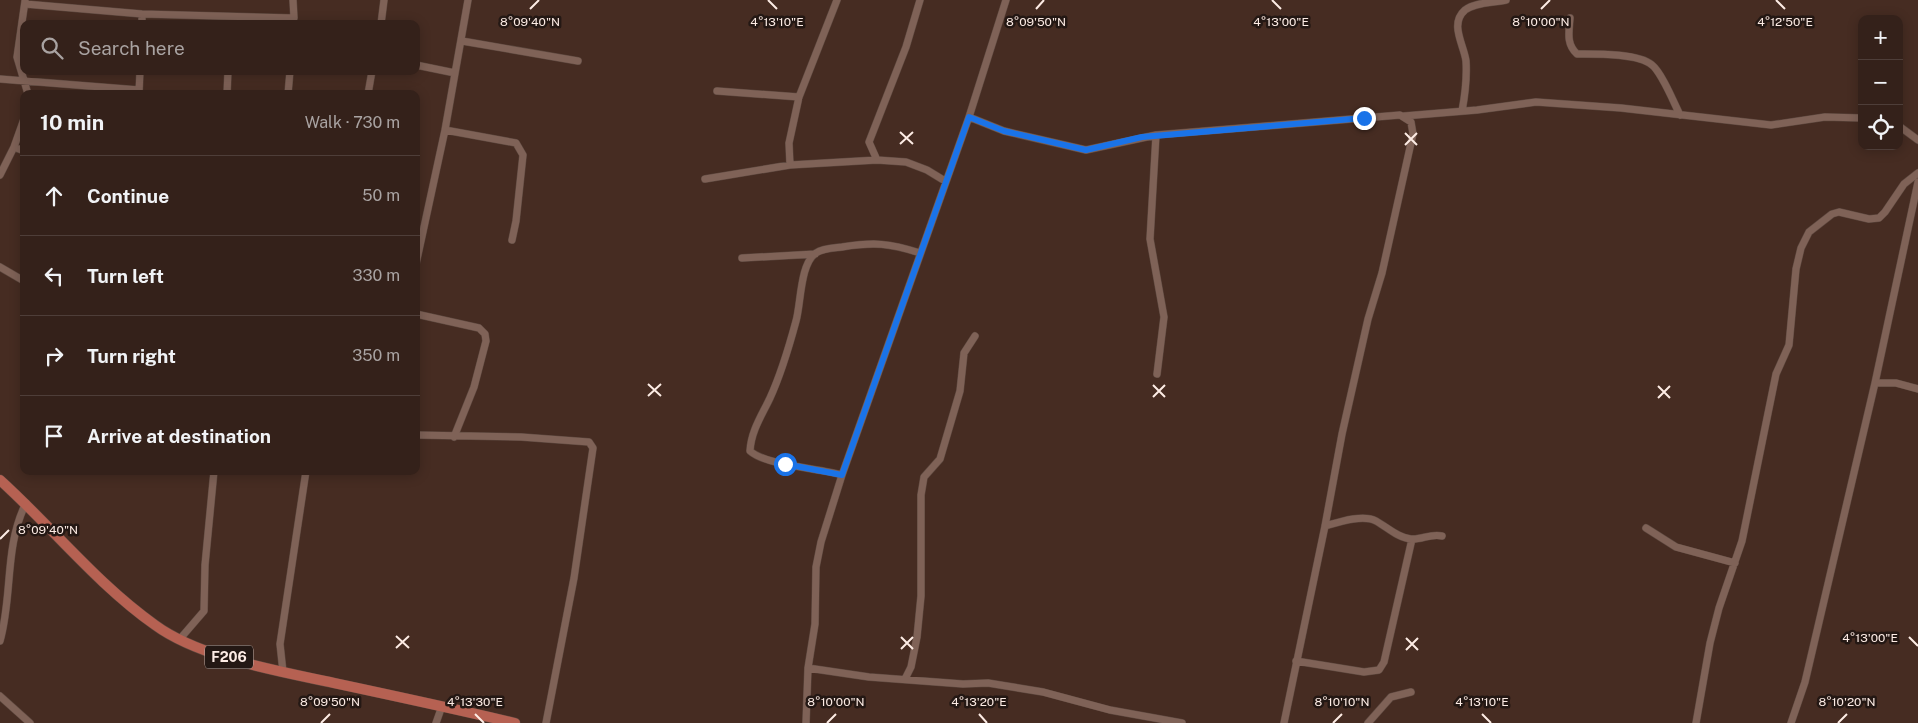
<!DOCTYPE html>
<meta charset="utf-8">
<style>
body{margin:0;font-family:"Public Sans",sans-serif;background:#3f2e27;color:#f1f3f6}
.controls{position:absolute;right:15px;top:15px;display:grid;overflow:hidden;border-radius:10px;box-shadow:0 2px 12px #0003}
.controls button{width:45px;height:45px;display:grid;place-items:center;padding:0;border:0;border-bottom:1px solid #4e3e39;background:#34211a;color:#f1f3f6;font:25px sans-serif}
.stop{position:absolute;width:15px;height:15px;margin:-11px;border:4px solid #1a73e8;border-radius:50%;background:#fff}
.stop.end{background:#1a73e8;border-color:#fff;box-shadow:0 1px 5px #0008}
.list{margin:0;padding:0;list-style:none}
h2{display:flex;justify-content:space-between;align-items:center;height:65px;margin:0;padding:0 20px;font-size:21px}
h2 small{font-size:16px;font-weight:400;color:#a9a3a2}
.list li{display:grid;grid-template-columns:32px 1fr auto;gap:15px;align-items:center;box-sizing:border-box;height:80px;padding:0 20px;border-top:1px solid #4e3e39}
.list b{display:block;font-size:19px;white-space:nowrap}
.list em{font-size:16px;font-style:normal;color:#a9a3a2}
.icon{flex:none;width:28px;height:28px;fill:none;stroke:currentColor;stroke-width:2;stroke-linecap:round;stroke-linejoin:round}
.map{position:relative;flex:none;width:1918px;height:723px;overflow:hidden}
.search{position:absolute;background:#34211a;box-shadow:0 2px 12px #0003;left:20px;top:20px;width:400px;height:55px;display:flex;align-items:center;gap:12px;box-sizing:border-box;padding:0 18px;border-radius:10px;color:#a9a3a2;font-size:19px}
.panel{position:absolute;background:#34211a;box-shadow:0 2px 12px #0003;left:20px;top:90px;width:400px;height:385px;border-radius:10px}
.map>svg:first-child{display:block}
</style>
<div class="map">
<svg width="1918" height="723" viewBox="0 0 1918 723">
<rect width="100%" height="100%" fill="#462c22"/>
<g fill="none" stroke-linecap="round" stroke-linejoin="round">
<g stroke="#5d483f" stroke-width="8">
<path id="street" d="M 25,1 L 17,57 L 28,94
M 25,4 L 142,14 L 294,18 L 293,0
M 142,14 L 142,24
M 1570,18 C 1569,32 1566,44 1577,54 C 1595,54 1638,53 1652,65 C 1662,73 1674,103 1680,115
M 381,24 L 384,0
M 462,41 L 578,61
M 416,65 L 455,73
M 0,79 L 139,90
M 717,91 L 799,97
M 139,93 L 140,71
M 227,94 L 228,71
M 288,94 L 290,71
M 368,94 L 372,71
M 1462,111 C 1465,95 1467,77 1466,61 C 1464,45 1449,24 1465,10 C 1476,2 1494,3 1506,0
M 1404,116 L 1477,110 L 1536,102 L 1621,108 L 1771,125 L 1825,117 L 1862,118
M 969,117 L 1004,131 L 1086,150 L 1156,135 L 1150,239 L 1164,317 L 1157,374
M 1899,126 L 1918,140
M 445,130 L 516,143 L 523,155 L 516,221 L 512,240
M 1156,135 L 1400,115 L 1411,122 L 1413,134 L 1382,273 L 1368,319 L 1342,434 L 1325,526 L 1284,723
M 14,147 L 24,151
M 877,160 L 869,142 L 906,47 L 920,0
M 790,165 L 789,143 L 799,97 L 837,0
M 0,175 L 14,147 L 24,119
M 705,179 L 790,165 L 877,160 L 906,162 L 927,170 L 945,181
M 742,258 L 815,254
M 416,264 L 445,130 L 468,0
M 0,267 L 24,281
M 416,314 L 479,328 L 485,334 L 486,341 L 474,387 L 454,437
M 1875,383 L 1896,383 L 1918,389
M 416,435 L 521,437 L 589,442 L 593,448 L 574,578 L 546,723
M 842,475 C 819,468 767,466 750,451 C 751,431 762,415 770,398 C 781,374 789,347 796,321 C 801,304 800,263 816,253 C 823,248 833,248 842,247 C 874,242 889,243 920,253
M 1325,526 C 1339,522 1363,514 1376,521 C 1387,527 1398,538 1411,539 C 1422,540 1431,533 1442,536
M 1646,528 L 1676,547 L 1735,563
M 179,640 L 204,611 L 205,565 L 214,471
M 0,641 C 13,595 4,547 26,503
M 1296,661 L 1364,672 L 1379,670 L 1384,662 L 1412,539
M 808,668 L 869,677 L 963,684 L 988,683 L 1043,692 L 1110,710 L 1182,723
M 283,672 L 280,644 L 306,471
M 905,679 L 911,667 L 917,637 L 921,596 L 921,495 L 924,477 L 940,459 L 960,391 L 964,353 L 975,336
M 0,696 L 30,723
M 436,723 L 442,706
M 806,723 L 808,668 L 815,624 L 816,567 L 821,542 L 842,475 L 969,117 L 1006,0
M 1368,723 L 1391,697 L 1411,692
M 1696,723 L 1710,643 L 1719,608 L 1742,541 L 1776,374 L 1789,345 L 1796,269 L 1801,248 L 1809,232 L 1832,214 L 1839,212 L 1869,219 L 1879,218 L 1885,212 L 1904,184 L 1918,173
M 1791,723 L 1805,682 L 1875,383 L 1918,182"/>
</g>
<g stroke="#5d483f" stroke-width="11">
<path id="primary" d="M 0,480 C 52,527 97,584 155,625 C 200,658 279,671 334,683 C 395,696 455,709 515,723"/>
</g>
<use href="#street" stroke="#7f6257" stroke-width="7"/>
<use href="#primary" stroke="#b66152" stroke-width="10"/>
</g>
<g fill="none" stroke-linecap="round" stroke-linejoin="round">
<path stroke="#1a73e8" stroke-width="6" d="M 785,464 L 842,475 L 969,117 L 1004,131 L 1086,150 L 1142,137 L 1364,118"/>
</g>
<path fill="none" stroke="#fdece5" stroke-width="2" d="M 768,0 L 777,9M 1272,0 L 1281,9M 1776,0 L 1785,9M 530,9 L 539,0M 1036,9 L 1044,0M 1541,9 L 1550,0M 900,132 L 913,144M 1405,133 L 1417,145M 900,144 L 913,132M 1405,145 L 1417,133M 648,384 L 661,396M 1153,385 L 1165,397M 1658,386 L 1670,398M 648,396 L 661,384M 1153,397 L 1165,385M 1658,398 L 1670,386M 0,539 L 9,530M 396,636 L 409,648M 901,637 L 913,649M 1909,637 L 1918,646M 1406,638 L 1418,650M 396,648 L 409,636M 901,649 L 913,637M 1406,650 L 1418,638M 475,714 L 484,723M 979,714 L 987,723M 1482,714 L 1491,723M 321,723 L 330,714M 827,723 L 836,714M 1333,723 L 1342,714M 1838,723 L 1847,714"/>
<g text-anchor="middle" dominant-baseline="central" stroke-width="5" stroke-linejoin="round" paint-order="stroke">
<rect fill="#241814" stroke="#bcaca6" stroke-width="1" x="205" y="645.5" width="48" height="23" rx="4"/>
<g font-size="14" font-weight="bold" fill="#fdece5">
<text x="229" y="657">F206</text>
</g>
</g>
<g font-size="12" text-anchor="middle" fill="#fdece5" stroke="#241814" stroke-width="5" stroke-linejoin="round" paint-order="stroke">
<text x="530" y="26">8°09'40"N</text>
<text x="777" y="26">4°13'10"E</text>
<text x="1036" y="26">8°09'50"N</text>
<text x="1281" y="26">4°13'00"E</text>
<text x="1541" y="26">8°10'00"N</text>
<text x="1785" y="26">4°12'50"E</text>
<text x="48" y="534">8°09'40"N</text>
<text x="1870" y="642">4°13'00"E</text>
<text x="330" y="706">8°09'50"N</text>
<text x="475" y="706">4°13'30"E</text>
<text x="836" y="706">8°10'00"N</text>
<text x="979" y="706">4°13'20"E</text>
<text x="1342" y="706">8°10'10"N</text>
<text x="1482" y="706">4°13'10"E</text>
<text x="1847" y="706">8°10'20"N</text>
</g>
</svg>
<div class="controls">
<button>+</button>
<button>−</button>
<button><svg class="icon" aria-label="locate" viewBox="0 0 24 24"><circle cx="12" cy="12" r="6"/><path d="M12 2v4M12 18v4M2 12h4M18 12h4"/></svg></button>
</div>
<div class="stop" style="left:785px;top:464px"></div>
<div class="stop end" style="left:1364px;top:118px"></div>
<div class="search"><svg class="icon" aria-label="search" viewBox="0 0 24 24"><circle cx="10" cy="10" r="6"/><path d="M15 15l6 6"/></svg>Search here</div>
<section class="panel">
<h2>10 min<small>Walk · 730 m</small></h2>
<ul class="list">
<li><svg class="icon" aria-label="ahead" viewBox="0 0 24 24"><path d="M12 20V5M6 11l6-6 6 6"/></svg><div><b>Continue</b></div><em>50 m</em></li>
<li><svg class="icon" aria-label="left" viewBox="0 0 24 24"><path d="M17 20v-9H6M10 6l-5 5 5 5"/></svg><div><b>Turn left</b></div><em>330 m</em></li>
<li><svg class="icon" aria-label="right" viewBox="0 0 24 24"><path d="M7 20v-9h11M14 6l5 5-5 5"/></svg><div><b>Turn right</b></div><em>350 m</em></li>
<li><svg class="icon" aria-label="arrive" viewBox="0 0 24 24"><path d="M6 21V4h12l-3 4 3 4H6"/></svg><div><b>Arrive at destination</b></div></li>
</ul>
</section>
</div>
